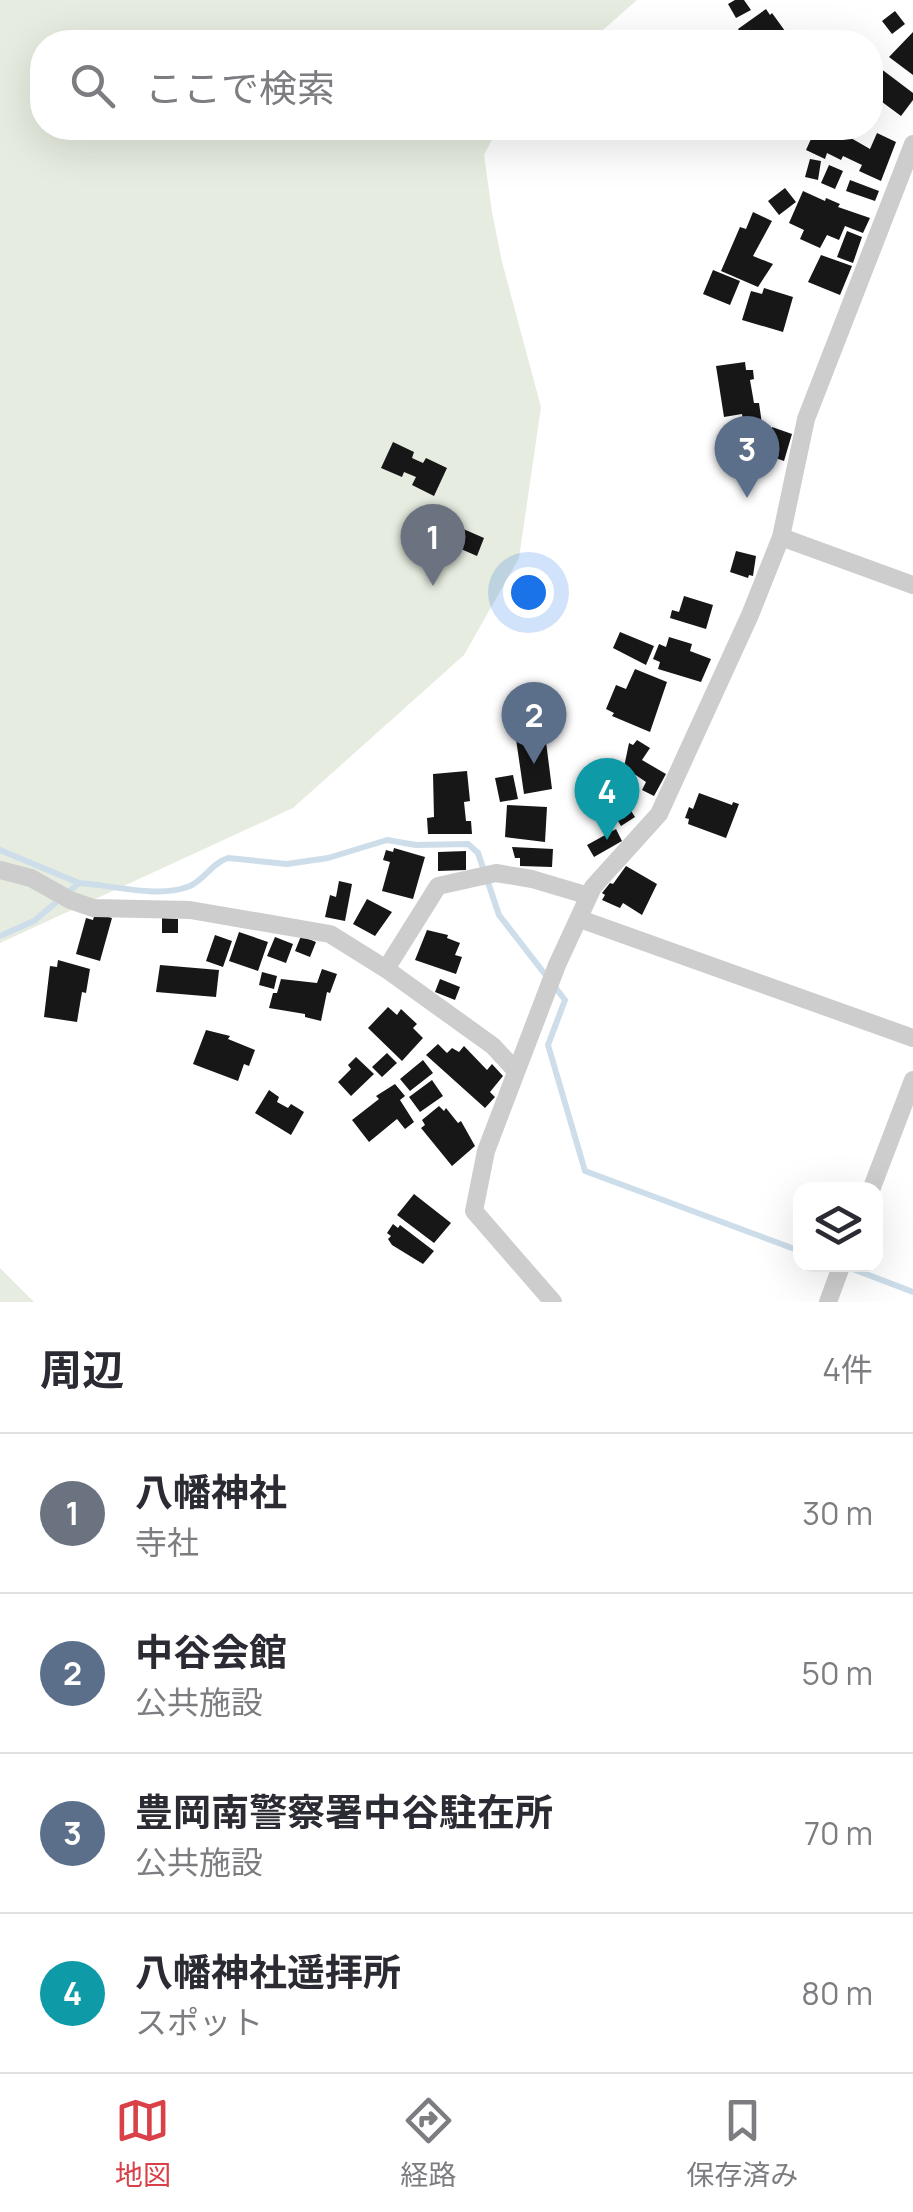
<!DOCTYPE html>
<html lang="ja">
<meta charset="utf-8">
<style>
body{margin:0;font-family:Manrope,"Noto Sans JP",sans-serif;background:#f7f7f7;color:#2b2b33}
.controls{position:absolute;right:30px;bottom:30px;display:grid;overflow:hidden;border-radius:20px;box-shadow:0 10px 40px #0002}
.controls button{width:90px;height:90px;display:grid;place-items:center;padding:0;border:0;border-bottom:2px solid #e1e1e2;background:#fff;color:#2b2b33;font:50px sans-serif}
.you{position:absolute;left:528px;top:592px;width:35px;height:35px;margin:-25px;border:8px solid #fff;border-radius:50%;background:#1a73e8;box-shadow:0 0 0 15px #1a73e833}
.badge{display:grid;place-items:center;width:65px;height:65px;border-radius:50%;background:#d94048;color:#fff;font-size:32px;font-weight:700}
.pin{position:absolute;translate:-50% -82px;filter:drop-shadow(0 2px 5px #0008)}
.pin::after{content:'';position:absolute;top:52px;width:35px;height:30px;background:inherit;clip-path:polygon(0 0,100% 0,50% 100%)}
.list{margin:0;padding:0;list-style:none}
h2{display:flex;justify-content:space-between;align-items:center;height:130px;margin:0;padding:0 40px;font-size:42px}
h2 small{font-size:32px;font-weight:400;color:#7c7c81}
.list li{display:grid;grid-template-columns:65px 1fr auto;gap:30px;align-items:center;box-sizing:border-box;height:160px;padding:0 40px;border-top:2px solid #e1e1e2}
.list b{display:block;font-size:38px;white-space:nowrap}
.list p{margin:0;font-size:32px;white-space:nowrap;color:#7c7c81}
.list em{font-size:32px;font-style:normal;color:#7c7c81}
.icon{flex:none;width:55px;height:55px;fill:none;stroke:currentColor;stroke-width:2;stroke-linecap:round;stroke-linejoin:round}
.map{position:relative;flex:none;width:913px;height:1302px;overflow:hidden}
.search{position:absolute;background:#fff;box-shadow:0 10px 40px #0002;left:30px;right:30px;top:30px;height:110px;display:flex;align-items:center;gap:25px;box-sizing:border-box;padding:0 35px;border-radius:40px;color:#7c7c81;font-size:38px}
.sheet{height:770px;background:#fff}
nav{display:flex;justify-content:space-around;align-items:center;box-sizing:border-box;height:140px;border-top:2px solid #e1e1e2;background:#fff;font-size:28px;color:#7c7c81}
nav a{display:grid;justify-items:center;gap:5px}
nav .on{color:#d94048}
.map>svg:first-child{display:block}
</style>
<div class="map">
<svg width="913" height="1302" viewBox="0 0 913 1302">
<rect width="100%" height="100%" fill="#fff"/>
<path fill="#e6ecdf" d="M 0,0 L 637,0 L 589,42 L 42,42 L 42,128 L 498,128 L 484,155 L 492,212 L 502,262 L 541,407 L 519,558 L 464,655 L 293,808 L 0,943 Z
M 0,1268 L 34,1302 L 0,1302 Z"/>
<g fill="none" stroke-linecap="round" stroke-linejoin="round">
<path stroke="#cddeea" stroke-width="6" d="M 0,850 L 79,883
M 0,936 L 34,921 L 79,883 C 113,885 159,899 190,886 C 205,879 212,863 228,858 L 287,864 L 328,858 L 387,840 L 416,845 L 468,844 L 478,853 L 499,915 L 565,1000 L 548,1045 L 585,1171 L 800,1251
M 845,1266 L 913,1292"/>
</g>
<path fill="#171717" d="M 735,0 L 744,0 L 751,10 L 736,18 L 728,4 Z
M 766,9 L 770,15 L 772,13 L 793,42 L 746,41 L 738,29 Z
M 895,11 L 905,24 L 892,34 L 882,21 Z
M 913,32 L 913,75 L 889,57 Z
M 872,62 L 913,93 L 913,100 L 901,116 L 870,93 L 873,88 L 870,86 Z
M 816,128 L 844,134 L 870,149 L 877,133 L 896,142 L 881,181 L 859,171 L 862,165 L 843,156 L 841,160 L 827,153 L 825,159 L 806,150 Z
M 810,159 L 821,161 L 818,180 L 805,177 Z
M 829,165 L 843,171 L 835,189 L 821,183 Z
M 850,180 L 879,191 L 875,201 L 846,191 Z
M 785,188 L 796,202 L 779,215 L 768,201 Z
M 803,191 L 825,201 L 826,198 L 840,204 L 838,207 L 870,218 L 863,233 L 845,226 L 839,240 L 827,235 L 820,248 L 800,239 L 804,230 L 789,223 Z
M 753,212 L 772,221 L 753,256 L 773,264 L 758,287 L 721,271 L 740,227 L 746,229 Z
M 847,231 L 862,237 L 853,263 L 837,257 Z
M 821,255 L 852,266 L 840,295 L 808,282 Z
M 713,270 L 740,281 L 730,305 L 703,294 Z
M 764,288 L 793,297 L 783,332 L 742,320 L 751,291 L 762,294 Z
M 745,362 L 746,370 L 753,370 L 754,379 L 750,380 L 754,403 L 759,403 L 762,424 L 744,427 L 742,414 L 724,417 L 716,366 Z
M 772,427 L 792,434 L 784,461 L 764,454 Z
M 393,442 L 414,452 L 412,458 L 423,463 L 426,458 L 447,468 L 434,496 L 412,485 L 416,477 L 404,472 L 402,477 L 381,468 Z
M 461,528 L 484,538 L 477,556 L 454,546 Z
M 736,551 L 756,556 L 753,576 L 749,575 L 748,578 L 730,572 Z
M 684,596 L 713,605 L 706,629 L 670,618 L 672,610 L 679,612 Z
M 620,632 L 654,646 L 646,665 L 613,648 Z
M 669,637 L 692,644 L 690,651 L 711,659 L 701,682 L 658,669 L 660,662 L 653,659 L 659,644 L 666,647 Z
M 635,669 L 667,682 L 650,732 L 612,716 L 614,713 L 606,709 L 616,685 L 626,689 Z
M 545,734 L 552,789 L 524,794 L 516,739 Z
M 637,740 L 650,748 L 642,760 L 666,774 L 654,796 L 642,790 L 646,782 L 624,767 L 629,743 L 633,745 Z
M 467,771 L 470,801 L 464,802 L 466,821 L 471,821 L 472,834 L 428,834 L 427,818 L 434,817 L 433,774 Z
M 513,775 L 518,799 L 500,802 L 495,778 Z
M 699,793 L 732,805 L 733,802 L 739,804 L 726,838 L 688,824 L 689,819 L 685,818 L 689,807 L 693,809 Z
M 623,798 L 635,817 L 621,826 L 609,806 Z
M 507,805 L 547,807 L 545,842 L 505,837 Z
M 616,829 L 622,841 L 594,857 L 587,845 Z
M 512,847 L 553,849 L 552,867 L 520,866 L 520,858 L 515,858 Z
M 394,848 L 425,857 L 413,899 L 382,891 L 390,862 L 383,860 L 386,850 L 393,852 Z
M 466,851 L 466,870 L 438,871 L 438,852 Z
M 626,866 L 657,884 L 642,915 L 623,903 L 620,908 L 602,900 L 605,895 L 602,893 L 610,883 L 613,884 Z
M 339,881 L 352,884 L 345,921 L 325,917 L 330,895 L 336,897 Z
M 367,899 L 392,912 L 375,936 L 353,924 Z
M 95,913 L 112,918 L 100,961 L 76,954 L 86,918 L 93,920 Z
M 162,918 L 178,919 L 178,933 L 162,933 Z
M 427,930 L 448,935 L 447,938 L 460,943 L 455,955 L 462,957 L 456,974 L 415,960 Z
M 239,932 L 268,942 L 258,971 L 229,961 Z
M 215,935 L 232,941 L 223,967 L 206,961 Z
M 301,936 L 316,942 L 310,957 L 295,951 Z
M 275,937 L 293,944 L 286,963 L 267,956 Z
M 58,960 L 90,969 L 86,993 L 82,992 L 77,1022 L 44,1017 L 50,966 L 57,967 Z
M 160,965 L 219,970 L 216,997 L 156,992 Z
M 322,969 L 337,974 L 330,993 L 327,992 L 321,1021 L 305,1017 L 305,1014 L 269,1008 L 273,993 L 277,993 L 281,979 L 317,983 Z
M 262,972 L 277,976 L 274,989 L 259,985 Z
M 440,979 L 460,987 L 455,1000 L 435,992 Z
M 388,1007 L 397,1015 L 401,1009 L 417,1024 L 413,1028 L 423,1038 L 402,1061 L 368,1028 Z
M 206,1030 L 230,1036 L 228,1039 L 255,1050 L 249,1066 L 244,1064 L 238,1081 L 193,1064 Z
M 438,1044 L 447,1053 L 452,1048 L 459,1052 L 464,1046 L 487,1070 L 492,1064 L 503,1076 L 490,1092 L 495,1097 L 485,1108 L 426,1055 Z
M 387,1053 L 397,1063 L 382,1077 L 372,1067 Z
M 356,1057 L 374,1074 L 351,1096 L 338,1082 L 351,1069 L 348,1065 Z
M 423,1060 L 433,1073 L 410,1091 L 400,1079 Z
M 432,1080 L 443,1096 L 420,1112 L 409,1097 Z
M 395,1084 L 405,1096 L 400,1100 L 414,1122 L 405,1129 L 397,1119 L 369,1142 L 352,1120 L 379,1099 L 376,1096 Z
M 269,1090 L 279,1097 L 277,1102 L 288,1108 L 291,1104 L 304,1112 L 291,1135 L 255,1113 Z
M 439,1106 L 444,1111 L 446,1108 L 458,1123 L 461,1121 L 475,1146 L 452,1166 L 421,1128 L 425,1125 L 422,1120 Z
M 414,1194 L 451,1223 L 434,1243 L 397,1215 Z
M 393,1224 L 398,1228 L 400,1225 L 434,1251 L 423,1264 L 392,1245 L 388,1239 L 391,1236 L 387,1233 Z"/>
<g fill="none" stroke-linecap="round" stroke-linejoin="round">
<path stroke="#cdcdcd" stroke-width="18" d="M 781,537 L 913,585
M 0,870 L 31,878 L 70,900 L 93,908 L 190,910 L 330,934 L 386,969 L 438,886 L 496,873 L 532,879 L 589,896
M 580,919 L 913,1038
M 386,969 L 493,1046 L 516,1071
M 871,1190 L 913,1080
M 553,1302 L 474,1211 L 486,1151 L 557,965 L 593,887 L 659,814 L 750,615 L 781,537 L 806,419 L 913,144
M 828,1302 L 842,1264"/>
</g>
</svg>
<div class="controls">
<button><svg class="icon" aria-label="layers" viewBox="0 0 24 24"><path d="M12 4l9 5-9 5-9-5zM3 14l9 5 9-5"/></svg></button>
</div>
<div class="you"></div>
<div class="pin badge" style="left:433px;top:586px;background:#6b7280">1</div>
<div class="pin badge" style="left:534px;top:764px;background:#5c6f8a">2</div>
<div class="pin badge" style="left:747px;top:498px;background:#5c6f8a">3</div>
<div class="pin badge" style="left:607px;top:840px;background:#0f9aa8">4</div>
<div class="search"><svg class="icon" aria-label="search" viewBox="0 0 24 24"><circle cx="10" cy="10" r="6"/><path d="M15 15l6 6"/></svg>ここで検索</div>
</div>
<section class="sheet">
<h2>周辺<small>4件</small></h2>
<ul class="list">
<li><span class="badge" style="background:#6b7280">1</span><div><b>八幡神社</b><p>寺社</p></div><em>30 m</em></li>
<li><span class="badge" style="background:#5c6f8a">2</span><div><b>中谷会館</b><p>公共施設</p></div><em>50 m</em></li>
<li><span class="badge" style="background:#5c6f8a">3</span><div><b>豊岡南警察署中谷駐在所</b><p>公共施設</p></div><em>70 m</em></li>
<li><span class="badge" style="background:#0f9aa8">4</span><div><b>八幡神社遥拝所</b><p>スポット</p></div><em>80 m</em></li>
</ul>
</section>
<nav>
<a class="on"><svg class="icon" aria-label="map" viewBox="0 0 24 24"><path d="M3 6l6-2 6 2 6-2v14l-6 2-6-2-6 2zM9 4v14M15 6v14"/></svg>地図</a>
<a><svg class="icon" aria-label="directions" viewBox="0 0 24 24"><path d="M12 3l9 9-9 9-9-9zM9 14v-3h6M13 9l2 2-2 2"/></svg>経路</a>
<a><svg class="icon" aria-label="saved" viewBox="0 0 24 24"><path d="M7 4h10v16l-5-4-5 4z"/></svg>保存済み</a>
</nav>
